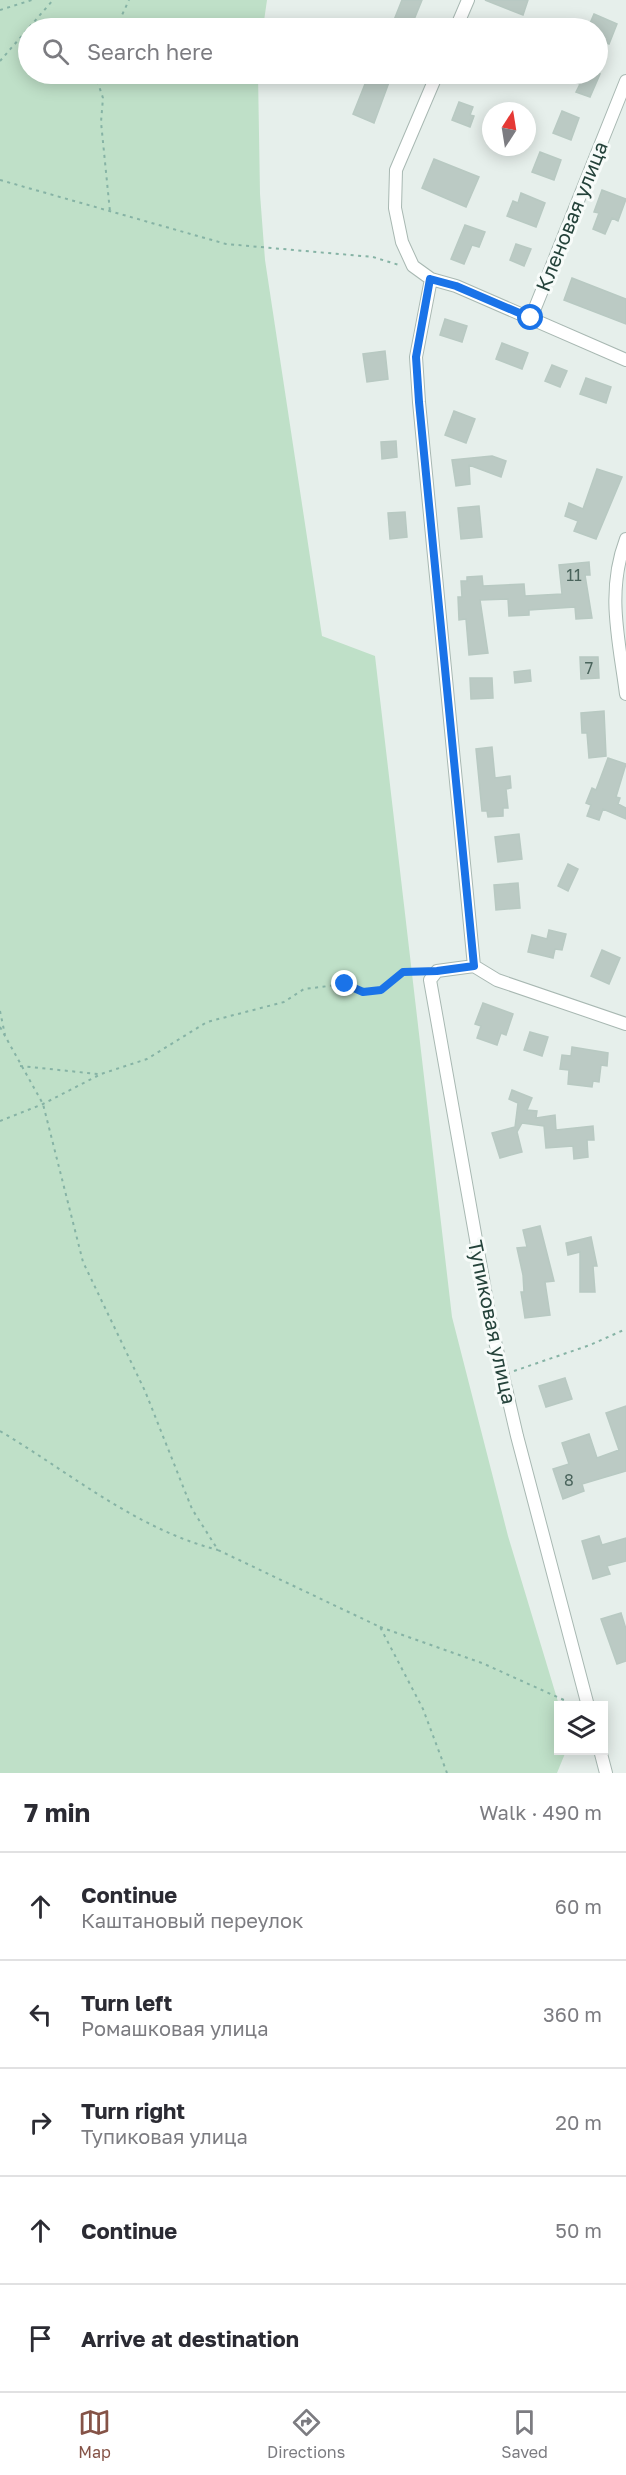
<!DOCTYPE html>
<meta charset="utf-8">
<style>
body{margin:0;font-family:"Golos Text",sans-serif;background:#f7f7f7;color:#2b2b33}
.controls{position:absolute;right:18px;bottom:18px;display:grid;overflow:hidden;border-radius:0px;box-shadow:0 3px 15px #0003}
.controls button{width:54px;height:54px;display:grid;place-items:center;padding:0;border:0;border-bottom:2px solid #e1e1e2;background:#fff;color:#2b2b33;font:30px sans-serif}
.compass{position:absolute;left:482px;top:102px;width:54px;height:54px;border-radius:50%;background:#fff;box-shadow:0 3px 15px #0003;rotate:12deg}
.stop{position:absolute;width:18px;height:18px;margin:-14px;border:4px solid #1a73e8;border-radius:50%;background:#fff}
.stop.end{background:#1a73e8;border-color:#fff;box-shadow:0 2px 6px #0008}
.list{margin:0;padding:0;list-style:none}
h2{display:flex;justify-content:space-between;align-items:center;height:78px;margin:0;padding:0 24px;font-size:26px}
h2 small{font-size:20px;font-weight:400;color:#7c7c81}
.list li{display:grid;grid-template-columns:39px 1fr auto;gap:18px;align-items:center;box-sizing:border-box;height:108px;padding:0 24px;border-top:2px solid #e1e1e2}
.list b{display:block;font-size:22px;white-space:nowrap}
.list p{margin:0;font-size:20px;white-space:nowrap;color:#7c7c81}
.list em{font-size:20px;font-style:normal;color:#7c7c81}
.icon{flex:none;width:33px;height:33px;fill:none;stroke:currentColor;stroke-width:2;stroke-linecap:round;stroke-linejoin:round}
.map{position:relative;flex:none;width:626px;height:1773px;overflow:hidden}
.search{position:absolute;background:#fff;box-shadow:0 3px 15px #0003;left:18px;right:18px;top:18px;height:66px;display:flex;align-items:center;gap:15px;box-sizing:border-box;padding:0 21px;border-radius:33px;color:#7c7c81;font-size:22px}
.sheet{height:618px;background:#fff}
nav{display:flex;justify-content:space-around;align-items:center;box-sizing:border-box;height:84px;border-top:2px solid #e1e1e2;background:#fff;font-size:16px;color:#7c7c81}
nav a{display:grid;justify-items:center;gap:3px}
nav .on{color:#855347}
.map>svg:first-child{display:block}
</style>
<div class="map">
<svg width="626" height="1773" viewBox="0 0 626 1773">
<rect width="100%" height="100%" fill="#e6efeb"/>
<path fill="#bfe0c8" d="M 0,0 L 267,0 L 263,28 L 28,28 L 28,74 L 258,74 L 260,194 L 265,260 L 322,636 L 375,656 L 452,1317 L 508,1536 L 559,1705 L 558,1750 L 566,1751 L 557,1773 L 0,1773 Z"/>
<path fill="#bbcac4" stroke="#b8c9c2" stroke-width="1.5" d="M 402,0 L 422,0 L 411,27 L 394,20 Z
M 485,0 L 528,0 L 523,15 Z
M 594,14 L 617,24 L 609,44 L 597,40 L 597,28 L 588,28 Z
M 369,74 L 392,74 L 374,123 L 353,114 Z
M 554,74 L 600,74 L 590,97 L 576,92 L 580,84 Z
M 459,102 L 473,107 L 470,115 L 474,116 L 470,127 L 452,120 Z
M 562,111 L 579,118 L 571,140 L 553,133 Z
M 540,152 L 561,160 L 554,180 L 532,172 Z
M 434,159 L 479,177 L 466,207 L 422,188 Z
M 602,190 L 626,199 L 618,221 L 612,218 L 605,234 L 593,229 L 599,213 L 594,212 Z
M 521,193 L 545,203 L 536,227 L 507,216 L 513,201 L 518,203 Z
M 465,225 L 485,232 L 479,247 L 472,245 L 464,264 L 451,259 Z
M 516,244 L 531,249 L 524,266 L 510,260 Z
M 572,278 L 626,299 L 626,324 L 564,300 Z
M 445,319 L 467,326 L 462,342 L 440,335 Z
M 502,343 L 528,353 L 522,369 L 496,359 Z
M 385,351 L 388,379 L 367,382 L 363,354 Z
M 552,365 L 567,371 L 560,387 L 545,381 Z
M 586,378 L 611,387 L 606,403 L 580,394 Z
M 454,411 L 475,419 L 466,443 L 445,435 Z
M 396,441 L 397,457 L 382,459 L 381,442 Z
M 492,456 L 506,461 L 501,477 L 469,465 L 470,484 L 456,486 L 452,460 Z
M 597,469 L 622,477 L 596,539 L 574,531 L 578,521 L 565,516 L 569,503 L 583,509 Z
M 479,506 L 482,537 L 461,539 L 458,508 Z
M 405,512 L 407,537 L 390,539 L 388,513 Z
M 589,562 L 590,575 L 585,575 L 592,618 L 576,619 L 575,607 L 529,610 L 529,615 L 509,616 L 508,599 L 480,600 L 488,653 L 469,655 L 466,619 L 459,620 L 458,597 L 462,597 L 461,581 L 467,581 L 467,577 L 482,576 L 483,586 L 524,584 L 525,596 L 562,594 L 559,565 Z
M 580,657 L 598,657 L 599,678 L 581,679 Z
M 530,670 L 531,681 L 515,683 L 514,672 Z
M 470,678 L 492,678 L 493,698 L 471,699 Z
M 604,711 L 606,756 L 589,758 L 587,733 L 582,733 L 581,713 Z
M 492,747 L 495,778 L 510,776 L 511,788 L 506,789 L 508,808 L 503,808 L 503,816 L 488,817 L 487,811 L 482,811 L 476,749 Z
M 608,758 L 626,764 L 616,797 L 620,798 L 618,804 L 626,808 L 626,819 L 603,809 L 599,820 L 587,816 L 591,805 L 586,803 L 592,788 L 596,790 Z
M 519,834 L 522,859 L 498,862 L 495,837 Z
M 568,864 L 578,869 L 568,891 L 558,886 Z
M 518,883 L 520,908 L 496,910 L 494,885 Z
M 549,930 L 566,934 L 562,950 L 555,949 L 553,958 L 528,952 L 532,935 L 547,939 Z
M 602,950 L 620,958 L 609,984 L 591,976 Z
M 483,1003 L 513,1014 L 506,1035 L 501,1033 L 497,1045 L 477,1038 L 481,1026 L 475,1024 Z
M 530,1032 L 548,1037 L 542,1056 L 524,1050 Z
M 572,1047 L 608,1053 L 607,1066 L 601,1065 L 599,1082 L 593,1081 L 592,1087 L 568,1084 L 569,1070 L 560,1069 L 562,1055 L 571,1056 Z
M 512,1090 L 532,1098 L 527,1110 L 537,1111 L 536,1118 L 555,1115 L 556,1130 L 593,1126 L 594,1140 L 587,1140 L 588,1157 L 574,1159 L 573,1146 L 546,1148 L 544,1126 L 522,1123 L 517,1132 L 522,1152 L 500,1158 L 492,1133 L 515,1127 L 518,1103 L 509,1099 Z
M 540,1226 L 554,1281 L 545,1282 L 550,1315 L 525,1318 L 521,1292 L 524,1292 L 523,1275 L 517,1248 L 527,1247 L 523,1230 Z
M 591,1237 L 597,1266 L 593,1266 L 595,1292 L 580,1292 L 580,1252 L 568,1255 L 566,1243 Z
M 565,1378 L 572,1399 L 546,1407 L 539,1386 Z
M 626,1406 L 626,1471 L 582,1484 L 584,1491 L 563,1499 L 553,1469 L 569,1464 L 562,1443 L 589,1434 L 597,1458 L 619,1450 L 606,1413 Z
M 599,1536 L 602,1545 L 626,1538 L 626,1561 L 607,1566 L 610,1574 L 593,1579 L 582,1541 Z
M 621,1613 L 626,1629 L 626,1661 L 617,1664 L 601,1619 Z"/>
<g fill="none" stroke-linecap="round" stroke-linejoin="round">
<g stroke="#a8b8b2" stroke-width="14">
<path id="street" d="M 456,28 L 468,0
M 437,74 L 396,170 L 395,208 L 402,242 L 413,266 L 431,279 L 416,357 L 419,402 L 474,966
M 431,279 L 456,286 L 626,360
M 531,318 L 626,81
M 626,539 C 606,592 619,640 626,694
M 474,966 L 437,971 L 430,980 L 491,1324 L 517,1436 L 588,1706
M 474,966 L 497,980 L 626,1024
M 600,1750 L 606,1773"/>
</g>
<path stroke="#86b3a5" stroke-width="2" stroke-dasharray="3 4.5" stroke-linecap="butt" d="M 0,10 L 32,0
M 116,28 L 129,0
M 0,61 L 53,0
M 95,74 L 103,98 L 101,122 L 110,212
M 0,180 L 226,244 L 373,257 L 399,265
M 0,1011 L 5,1035
M 0,1027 L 43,1104 L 83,1262 L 145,1391 L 192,1509 L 218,1550 L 380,1627 L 423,1709 L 447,1773
M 20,1066 L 98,1074
M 0,1121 L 43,1104 L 101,1074 L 147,1059 L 207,1022 L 284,1002 L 304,989 L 345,984 L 363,992 L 381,990 L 403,972 L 421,972
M 514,1371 L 590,1345 L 626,1329
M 0,1431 C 72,1474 136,1529 218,1550
M 380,1627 L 482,1663 L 575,1705"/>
<use href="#street" stroke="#fff" stroke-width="12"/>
</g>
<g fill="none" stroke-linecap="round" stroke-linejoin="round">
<path stroke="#1a73e8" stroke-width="8" d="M 345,984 L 363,992 L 381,990 L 403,972 L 437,971 L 474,966 L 419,402 L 416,357 L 430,279 L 456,286 L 531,318"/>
</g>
<g text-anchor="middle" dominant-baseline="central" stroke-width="6" stroke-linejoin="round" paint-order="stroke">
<g font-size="16" fill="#4a645c">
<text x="574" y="575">11</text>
<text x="589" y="668">7</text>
<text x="569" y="1480">8</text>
</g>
<g font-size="20" fill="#24423a" stroke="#f7fbf9">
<text transform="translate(571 216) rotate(-68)">Кленовая улица</text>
<text transform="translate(493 1322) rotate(78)">Тупиковая улица</text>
</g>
</g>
</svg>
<div class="controls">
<button><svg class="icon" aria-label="layers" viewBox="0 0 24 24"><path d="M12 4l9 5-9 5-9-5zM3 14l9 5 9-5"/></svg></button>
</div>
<svg class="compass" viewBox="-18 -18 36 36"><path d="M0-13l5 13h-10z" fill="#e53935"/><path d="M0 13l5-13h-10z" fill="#7c7c81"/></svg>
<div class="stop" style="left:531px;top:318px"></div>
<div class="stop end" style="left:345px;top:984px"></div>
<div class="search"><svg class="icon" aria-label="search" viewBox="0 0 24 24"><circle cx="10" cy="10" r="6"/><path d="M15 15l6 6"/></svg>Search here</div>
</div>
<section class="sheet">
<h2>7 min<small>Walk · 490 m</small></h2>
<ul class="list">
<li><svg class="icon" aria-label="ahead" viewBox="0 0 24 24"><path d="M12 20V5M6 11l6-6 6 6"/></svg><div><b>Continue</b><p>Каштановый переулок</p></div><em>60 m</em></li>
<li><svg class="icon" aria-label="left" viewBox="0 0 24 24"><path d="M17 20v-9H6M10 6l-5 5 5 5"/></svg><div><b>Turn left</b><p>Ромашковая улица</p></div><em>360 m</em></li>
<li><svg class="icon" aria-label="right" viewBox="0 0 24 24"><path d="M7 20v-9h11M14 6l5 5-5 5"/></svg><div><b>Turn right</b><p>Тупиковая улица</p></div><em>20 m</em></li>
<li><svg class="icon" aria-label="ahead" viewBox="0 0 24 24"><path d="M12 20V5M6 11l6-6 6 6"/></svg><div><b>Continue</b></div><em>50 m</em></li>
<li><svg class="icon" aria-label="arrive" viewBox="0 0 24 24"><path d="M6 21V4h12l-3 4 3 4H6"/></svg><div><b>Arrive at destination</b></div></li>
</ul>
</section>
<nav>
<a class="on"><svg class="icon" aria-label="map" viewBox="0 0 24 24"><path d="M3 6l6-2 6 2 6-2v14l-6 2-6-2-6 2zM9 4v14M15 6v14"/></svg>Map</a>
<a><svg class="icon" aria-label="directions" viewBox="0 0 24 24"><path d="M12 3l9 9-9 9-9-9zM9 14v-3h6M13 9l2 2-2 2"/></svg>Directions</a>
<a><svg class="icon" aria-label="saved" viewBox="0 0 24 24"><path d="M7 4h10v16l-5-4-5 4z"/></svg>Saved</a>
</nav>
